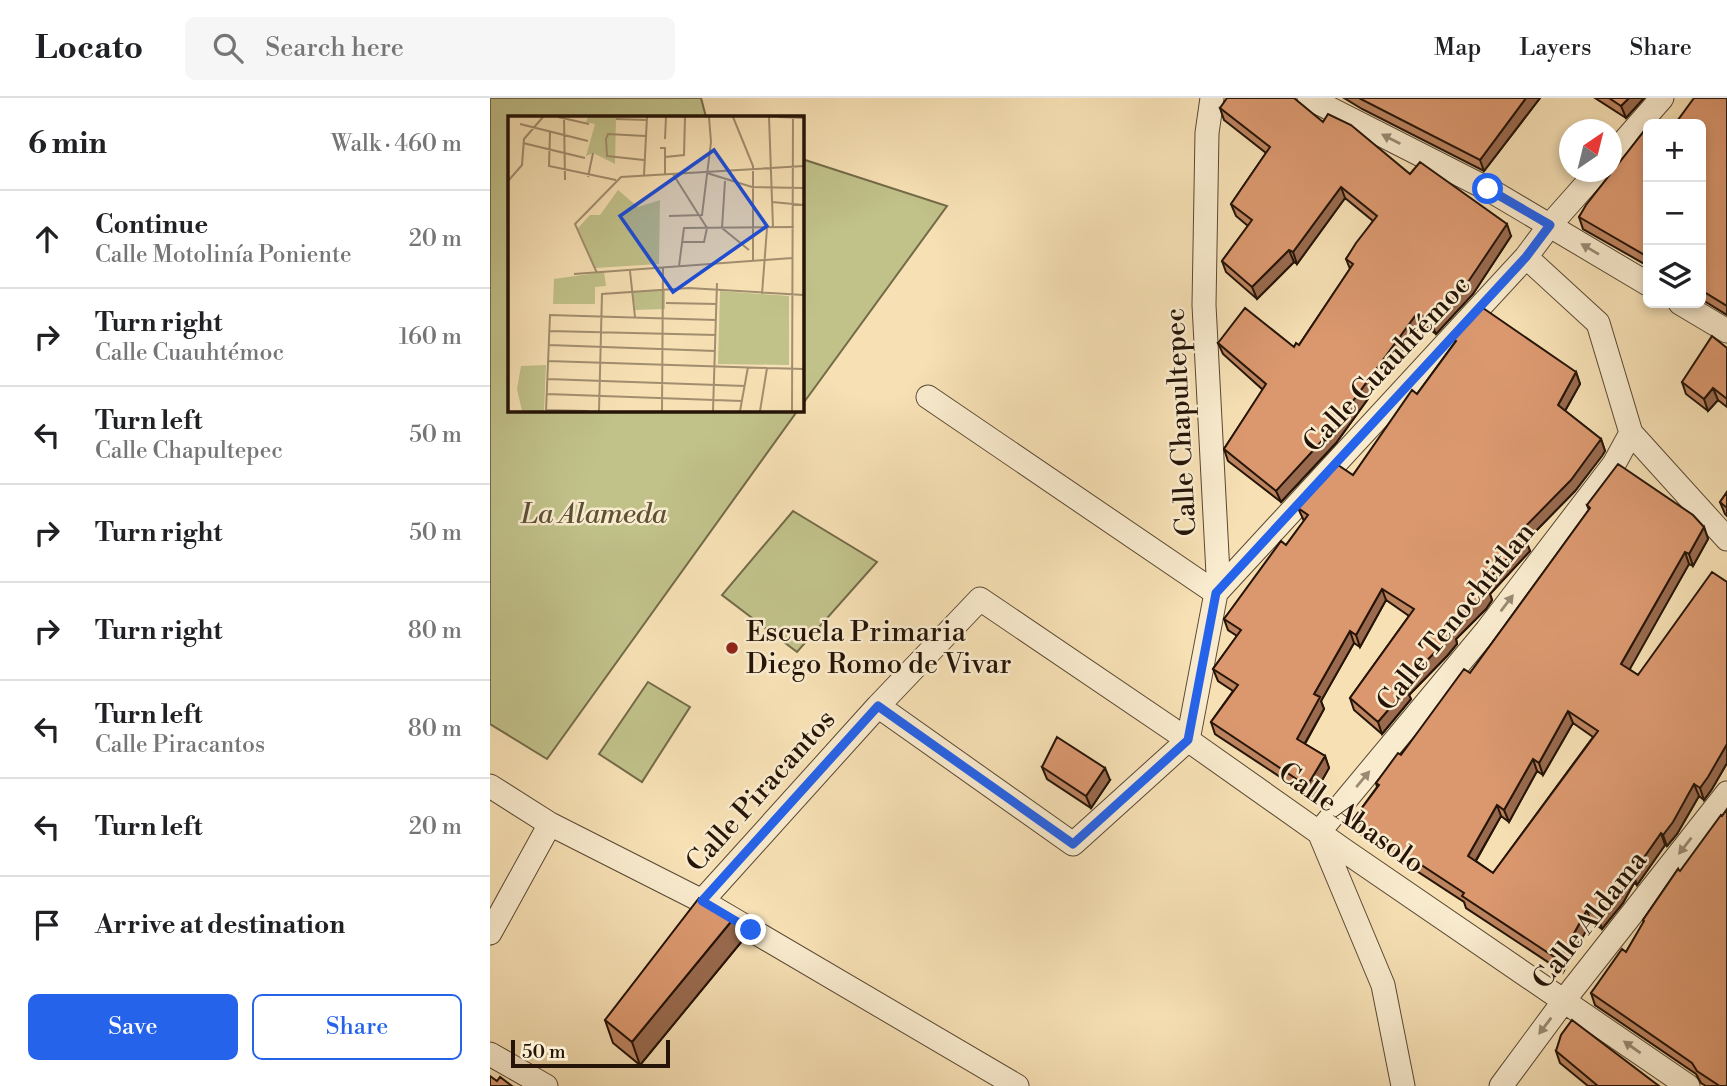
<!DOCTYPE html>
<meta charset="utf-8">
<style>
body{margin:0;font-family:"Libre Bodoni",serif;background:#f6f6f6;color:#202124}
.controls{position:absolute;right:21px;top:21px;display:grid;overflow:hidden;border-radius:10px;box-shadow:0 4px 10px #0003}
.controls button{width:63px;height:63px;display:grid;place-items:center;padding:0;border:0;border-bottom:2px solid #e0e0e0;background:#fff;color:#202124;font:35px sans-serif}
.compass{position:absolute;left:1069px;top:21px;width:63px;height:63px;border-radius:50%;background:#fff;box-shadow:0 4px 10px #0003;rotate:35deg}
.scale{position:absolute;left:21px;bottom:18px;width:159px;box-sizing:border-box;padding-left:7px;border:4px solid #251407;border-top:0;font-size:19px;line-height:24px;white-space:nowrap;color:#251407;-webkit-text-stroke:5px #f9ebce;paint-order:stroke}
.stop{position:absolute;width:21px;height:21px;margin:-16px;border:5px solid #2563eb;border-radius:50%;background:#fff}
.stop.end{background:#2563eb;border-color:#fff;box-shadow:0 2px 7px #0008}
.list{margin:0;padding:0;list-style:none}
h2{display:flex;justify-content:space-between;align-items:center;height:91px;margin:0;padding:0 28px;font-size:30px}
h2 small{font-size:23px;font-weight:400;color:#757577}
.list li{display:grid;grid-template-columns:46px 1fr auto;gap:21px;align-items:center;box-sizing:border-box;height:98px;padding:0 28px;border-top:2px solid #e0e0e0}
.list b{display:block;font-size:26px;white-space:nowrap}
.list p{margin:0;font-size:23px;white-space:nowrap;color:#757577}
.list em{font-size:23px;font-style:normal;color:#757577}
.actions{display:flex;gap:14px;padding:21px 28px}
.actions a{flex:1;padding:16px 0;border:2px solid #2563eb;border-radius:10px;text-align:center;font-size:24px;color:#2563eb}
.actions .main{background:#2563eb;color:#fff}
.icon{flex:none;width:38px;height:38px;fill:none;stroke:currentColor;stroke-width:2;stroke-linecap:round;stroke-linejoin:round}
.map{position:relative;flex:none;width:1237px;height:988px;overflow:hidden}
header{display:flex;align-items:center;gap:42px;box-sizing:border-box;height:98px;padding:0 35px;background:#fff;border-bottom:2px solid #e0e0e0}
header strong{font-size:33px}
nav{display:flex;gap:38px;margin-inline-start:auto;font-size:24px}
.search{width:490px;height:63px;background:#f6f6f6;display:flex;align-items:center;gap:18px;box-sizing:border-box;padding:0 24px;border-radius:10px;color:#757577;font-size:26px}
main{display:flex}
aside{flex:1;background:#fff}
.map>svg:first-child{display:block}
</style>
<header>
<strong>Locato</strong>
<div class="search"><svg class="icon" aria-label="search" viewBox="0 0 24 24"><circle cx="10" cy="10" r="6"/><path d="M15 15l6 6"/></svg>Search here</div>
<nav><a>Map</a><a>Layers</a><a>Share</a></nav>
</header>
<main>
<aside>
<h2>6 min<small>Walk · 460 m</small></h2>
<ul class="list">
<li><svg class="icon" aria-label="ahead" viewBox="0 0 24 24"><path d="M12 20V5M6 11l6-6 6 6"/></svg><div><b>Continue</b><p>Calle Motolinía Poniente</p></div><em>20 m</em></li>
<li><svg class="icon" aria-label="right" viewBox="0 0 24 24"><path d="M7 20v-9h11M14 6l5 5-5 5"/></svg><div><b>Turn right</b><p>Calle Cuauhtémoc</p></div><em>160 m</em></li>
<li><svg class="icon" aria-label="left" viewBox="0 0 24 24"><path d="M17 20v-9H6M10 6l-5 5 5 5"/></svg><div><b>Turn left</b><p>Calle Chapultepec</p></div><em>50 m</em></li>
<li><svg class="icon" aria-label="right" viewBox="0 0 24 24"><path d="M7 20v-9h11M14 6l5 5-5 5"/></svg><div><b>Turn right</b></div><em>50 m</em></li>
<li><svg class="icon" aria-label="right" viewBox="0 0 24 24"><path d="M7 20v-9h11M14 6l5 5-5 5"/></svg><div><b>Turn right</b></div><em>80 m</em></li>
<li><svg class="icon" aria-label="left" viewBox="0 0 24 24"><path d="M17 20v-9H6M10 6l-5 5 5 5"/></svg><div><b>Turn left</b><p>Calle Piracantos</p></div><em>80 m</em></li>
<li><svg class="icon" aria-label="left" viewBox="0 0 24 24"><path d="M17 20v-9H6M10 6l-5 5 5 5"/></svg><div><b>Turn left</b></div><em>20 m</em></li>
<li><svg class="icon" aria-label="arrive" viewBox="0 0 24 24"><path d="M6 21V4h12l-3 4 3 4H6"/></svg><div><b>Arrive at destination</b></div></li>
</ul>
<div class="actions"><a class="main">Save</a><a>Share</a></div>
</aside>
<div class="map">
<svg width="1237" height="988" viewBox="0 0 1237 988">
<rect width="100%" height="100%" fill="#f6e0b4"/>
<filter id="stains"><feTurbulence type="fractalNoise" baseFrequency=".00286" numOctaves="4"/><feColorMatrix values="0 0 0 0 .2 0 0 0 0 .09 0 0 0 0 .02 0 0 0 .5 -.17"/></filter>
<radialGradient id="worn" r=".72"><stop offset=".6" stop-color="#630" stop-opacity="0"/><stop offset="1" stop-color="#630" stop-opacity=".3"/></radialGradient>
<path fill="#c1c18a" stroke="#736a48" stroke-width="2" d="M 0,0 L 211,0 L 216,19 L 19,19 L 19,312 L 308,312 L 57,661 L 0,626 Z
M 312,61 L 457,108 L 312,307 Z
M 303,413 L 387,464 L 307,554 L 232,497 Z
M 158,584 L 200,609 L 152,684 L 109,656 Z"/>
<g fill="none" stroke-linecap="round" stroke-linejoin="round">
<g stroke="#594732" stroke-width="25">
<path id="minor" d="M 819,0 L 998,91 L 1158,186
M 1122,57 L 1172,0
M 1036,159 L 1108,225 L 1141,335 L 1237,441
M 1190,205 L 1237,233
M 438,299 L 726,495 L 1036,159 L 1060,127 L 1107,74
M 388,608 L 583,746 L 698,642 L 726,495 L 728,476 L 714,207 L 717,35 L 722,0
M 0,688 L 60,726 L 212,803 L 527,988
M 212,803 L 388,608 L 490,501 L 698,642 L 855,753 L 1198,988
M 0,835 L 60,726
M 0,956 L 56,988
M 913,988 L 893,887 L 829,734 L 997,532 L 1124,366 L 1141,335
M 1011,988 L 1082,892 L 1237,695"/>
</g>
<use href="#minor" stroke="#f9ebce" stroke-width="23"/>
</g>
<path fill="#bc835f" stroke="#251407" stroke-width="2" fill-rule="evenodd" d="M 854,0 L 1050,0 L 994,73 L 872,11 Z
M 1105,0 L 1154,0 L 1136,20 Z
M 1237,0 L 1237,217 L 1211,201 L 1211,26 Z
M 730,10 L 833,24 L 1021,138 L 983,196 L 946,236 L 932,226 L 846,345 L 791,404 L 738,363 L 734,351 L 773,292 L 733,256 L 728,245 L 804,249 L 809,247 L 860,171 L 856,161 L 883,123 L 855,100 L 807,166 L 804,164 L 767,201 L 736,174 L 732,163 L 758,128 L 746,118 L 741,106 L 776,55 L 734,22 Z
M 1158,28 L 1158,168 L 1093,131 L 1089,119 Z
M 964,241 L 1086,274 L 1090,286 L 1075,313 L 1111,341 L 1115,353 L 1085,393 L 1036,443 L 1040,453 L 1000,496 L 1002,502 L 996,511 L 966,541 L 967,546 L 957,558 L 919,597 L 921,601 L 892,636 L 864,612 L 860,600 L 919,518 L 896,502 L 870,549 L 864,545 L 831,603 L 834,611 L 815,646 L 835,658 L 839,670 L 822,700 L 725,636 L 721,624 L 743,593 L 728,583 L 723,571 L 747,538 L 738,532 L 734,521 L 796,447 L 814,423 L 808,410 L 863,377 L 927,296 L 965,244 Z
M 1237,250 L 1237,309 L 1228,302 L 1218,313 L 1196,296 L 1192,284 Z
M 1237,394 L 1237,418 L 1235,416 L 1230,404 Z
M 1097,407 L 1214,429 L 1218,441 L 1203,468 L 1199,466 L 1139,571 L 1148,577 L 1237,484 L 1237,665 L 1222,691 L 1214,702 L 1209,698 L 1187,736 L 1177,748 L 1175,747 L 1147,787 L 1144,785 L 1133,805 L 1112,831 L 1101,824 L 1073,874 L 976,810 L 974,804 L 867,734 L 863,722 L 887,689 L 886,685 L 980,575 L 1099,412 ZM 1083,625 L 1103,639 L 1003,775 L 986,763 L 1011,718 L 1019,724 L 1047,673 L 1053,677 Z
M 552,669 L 620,682 L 601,710 L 557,681 Z
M 1188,771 L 1237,988 L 1216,988 L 1211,985 L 1206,976 L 1105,907 L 1101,895 L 1136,854 L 1154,824 L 1153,822 Z
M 244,820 L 252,843 L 150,967 L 123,945 L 115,922 Z
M 1066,953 L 1169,988 L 1098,988 L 1070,965 Z"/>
<path fill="#996a4e" stroke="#251407" stroke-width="2" d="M 1036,0 L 1050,0 L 994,73 L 990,62 Z
M 1139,0 L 1154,0 L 1136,20 L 1131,8 Z
M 851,89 L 855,100 L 807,166 L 803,154 Z
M 1017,126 L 1021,138 L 983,196 L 946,236 L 941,225 Z
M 799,152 L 804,164 L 767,201 L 762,189 Z
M 928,214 L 932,226 L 846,345 L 791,404 L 786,393 Z
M 1086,274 L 1090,286 L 1072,318 L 1068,307 Z
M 1223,290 L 1228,302 L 1218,313 L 1214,301 Z
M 1111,341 L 1115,353 L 1112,358 L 1085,393 L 1036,443 L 1040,453 L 1000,496 L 1002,502 L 996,511 L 966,541 L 967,546 L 957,558 L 919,597 L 921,601 L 892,636 L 888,624 L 913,587 L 994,486 L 1028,436 Z
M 1214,429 L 1218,441 L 1203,468 L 1199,456 Z
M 1195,454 L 1199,466 L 1136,578 L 1131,566 Z
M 892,491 L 896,502 L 870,549 L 866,537 Z
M 860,533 L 864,545 L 831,603 L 834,611 L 811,652 L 807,641 L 824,596 Z
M 1078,613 L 1083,625 L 1053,677 L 1049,665 Z
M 1237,646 L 1237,665 L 1222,691 L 1214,702 L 1210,690 Z
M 835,658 L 839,670 L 822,700 L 817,688 Z
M 1043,661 L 1047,673 L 1019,724 L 1014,712 Z
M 615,670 L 620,682 L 601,710 L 596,698 Z
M 1204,686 L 1209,698 L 1187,736 L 1177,748 L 1173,737 Z
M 1007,707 L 1011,718 L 982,769 L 978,758 Z
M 1171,735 L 1175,747 L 1147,787 L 1143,775 Z
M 1140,773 L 1144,785 L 1133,805 L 1112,831 L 1108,819 Z
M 1097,812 L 1101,824 L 1073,874 L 1069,862 Z
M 244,820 L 252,843 L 150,967 L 142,944 Z"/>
<path fill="#db986f" stroke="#251407" stroke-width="2" fill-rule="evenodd" d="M 737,0 L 804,0 L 833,24 L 838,16 L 861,27 L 920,76 L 930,64 L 1017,126 L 978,184 L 941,225 L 928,214 L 841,333 L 786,393 L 734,351 L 776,286 L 728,245 L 755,210 L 804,249 L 806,245 L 809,247 L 863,166 L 856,161 L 866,145 L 887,118 L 851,89 L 803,154 L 799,152 L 762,189 L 732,163 L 762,122 L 741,106 L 780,49 L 730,10 Z
M 869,0 L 1036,0 L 990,62 Z
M 1119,0 L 1139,0 L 1131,8 Z
M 1204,0 L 1237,0 L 1237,208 L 1211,192 L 1211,26 L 1185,26 Z
M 1158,28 L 1158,159 L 1089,119 L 1096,107 Z
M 993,210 L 1086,274 L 1068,307 L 1111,341 L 1081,382 L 1028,436 L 1035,441 L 994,486 L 998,490 L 991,499 L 960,531 L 963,534 L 953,546 L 913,587 L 917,590 L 888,624 L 860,600 L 924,511 L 892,491 L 866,537 L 860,533 L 824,596 L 830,599 L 807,641 L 835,658 L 817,688 L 721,624 L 748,587 L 723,571 L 751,532 L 734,521 L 791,443 L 796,447 L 818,417 L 808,410 L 848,367 L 863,377 L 922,292 L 927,296 L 966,243 L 964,241 Z
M 1222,238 L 1237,250 L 1237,301 L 1223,290 L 1214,301 L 1192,284 Z
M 1128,366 L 1203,417 L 1214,429 L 1199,456 L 1195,454 L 1131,566 L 1148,577 L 1222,474 L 1237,484 L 1237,646 L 1218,679 L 1210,690 L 1204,686 L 1183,724 L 1173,737 L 1171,735 L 1143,775 L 1140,773 L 1129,793 L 1108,819 L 1097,812 L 1069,862 L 972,798 L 974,795 L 863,722 L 889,687 L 886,685 L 908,655 L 911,657 L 974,571 L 980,575 L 1015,527 L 1100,410 L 1097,407 ZM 1078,613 L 1108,633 L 1003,775 L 978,758 L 1007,707 L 1014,712 L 1043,661 L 1049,665 Z
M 1237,394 L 1237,410 L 1230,404 Z
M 567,639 L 615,670 L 596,698 L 552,669 Z
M 1237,711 L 1237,988 L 1227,988 L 1228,987 L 1207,973 L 1202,965 L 1101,895 L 1132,851 L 1136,854 L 1154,823 L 1153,822 L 1188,771 L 1190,773 L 1231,717 L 1232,718 Z
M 209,800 L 244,820 L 142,944 L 115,922 Z
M 1082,922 L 1169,988 L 1108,988 L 1066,953 L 1071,937 Z
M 0,978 L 7,983 L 10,979 L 22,988 L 0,988 Z"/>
<defs><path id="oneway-solid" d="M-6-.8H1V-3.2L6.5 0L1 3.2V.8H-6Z" transform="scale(1.75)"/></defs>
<g fill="#9a8a74">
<use href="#oneway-solid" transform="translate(901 41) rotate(-153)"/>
<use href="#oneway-solid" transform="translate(1100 151) rotate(-149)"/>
<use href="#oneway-solid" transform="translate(1017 505) rotate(-53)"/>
<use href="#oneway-solid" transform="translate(873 681) rotate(-50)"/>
<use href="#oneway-solid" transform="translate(1195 748) rotate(128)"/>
<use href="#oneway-solid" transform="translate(1055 928) rotate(127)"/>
<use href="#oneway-solid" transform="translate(1142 949) rotate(-145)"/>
</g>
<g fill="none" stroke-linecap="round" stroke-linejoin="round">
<path stroke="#2563eb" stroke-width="9" d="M 261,832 L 212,803 L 388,608 L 583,746 L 698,642 L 726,495 L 1036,159 L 1060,127 L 998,91"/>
</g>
<circle fill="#8f2418" stroke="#f9ebce" stroke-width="2.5" cx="242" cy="550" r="7"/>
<g text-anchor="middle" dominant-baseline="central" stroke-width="5" stroke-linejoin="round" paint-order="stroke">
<g font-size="28" fill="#251407" stroke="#f9ebce">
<text transform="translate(897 266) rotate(-47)">Calle Cuauhtémoc</text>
<text transform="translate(691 324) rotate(-93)">Calle Chapultepec</text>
<text transform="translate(966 519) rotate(-51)">Calle Tenochtitlan</text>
<text transform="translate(271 693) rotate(-48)">Calle Piracantos</text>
<text transform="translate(861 720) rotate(35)">Calle Abasolo</text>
<text transform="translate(1100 822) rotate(-52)">Calle Aldama</text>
</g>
<g font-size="28" font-style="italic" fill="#5c5135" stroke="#f9ebce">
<text x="104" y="416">La Alameda</text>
</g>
<g font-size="28" fill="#251407" stroke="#f9ebce" text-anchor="start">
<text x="256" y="534">Escuela Primaria<tspan x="256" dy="32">Diego Romo de Vivar</tspan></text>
</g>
</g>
<g transform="translate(18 18)">
<rect width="296" height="296" fill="#f6e0b4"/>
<path d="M 80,1 L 108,1 L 107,48 L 85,37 L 78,40 L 87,8 L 78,6 ZM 110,74 L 130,91 L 152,84 L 151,148 L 87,152 L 70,112 L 82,99 L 92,99 ZM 96,156 L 98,170 L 87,171 L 87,188 L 45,188 L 46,163 ZM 157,174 L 157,193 L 127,194 L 125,176 ZM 212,175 L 281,180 L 281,249 L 210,248 ZM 38,249 L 36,295 L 14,295 L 9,273 L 13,250 Z" fill="#c1c18a"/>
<path fill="none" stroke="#a28e6f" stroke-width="2" d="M 50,1 L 81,8M 56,1 L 57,64M 225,1 L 245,50 L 245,144M 261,1 L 265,111M 270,1 L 296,2M 108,3 L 139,4M 12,8 L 80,25M 42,16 L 41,50 L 108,64M 157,23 L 158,1M 15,27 L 77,42M 152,32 L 157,32 L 157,58M 157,41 L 176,39 L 177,1M 136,44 L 99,40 L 98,23 L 100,18 L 137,20M 199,57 L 244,71 L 296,72M 165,58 L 199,112 L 196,126 L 174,126M 136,59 L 139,1M 80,61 L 85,37M 0,65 L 14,49 L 16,23 L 35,1M 217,65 L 214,112 L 241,134M 264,86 L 296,89M 161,100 L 194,99 L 203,26 L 201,1M 171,150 L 176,112 L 286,111M 122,155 L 127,201M 89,157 L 67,108 L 113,61 L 296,50M 66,158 L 284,142M 254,178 L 259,112M 158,187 L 209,188M 41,215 L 208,219M 41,229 L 207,235M 40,245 L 259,252M 39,263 L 237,270M 39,278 L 234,285M 38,294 L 80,295M 38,295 L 42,199 L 208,204M 91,295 L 94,178 L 181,172 L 296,179M 154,295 L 155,152M 205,295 L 209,167M 232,295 L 240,251M 252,295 L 259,252 L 296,253M 284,295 L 285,1"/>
<path fill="#1d4ed8" fill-opacity="0.15" stroke="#1d4ed8" stroke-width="3.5" d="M 206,34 L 259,110 L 165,176 L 112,100 Z"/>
<rect width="296" height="296" fill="none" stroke="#251407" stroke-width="3.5"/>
</g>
<rect width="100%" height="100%" filter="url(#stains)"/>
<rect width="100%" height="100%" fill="url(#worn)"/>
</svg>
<div class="controls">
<button>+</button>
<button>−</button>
<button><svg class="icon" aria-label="layers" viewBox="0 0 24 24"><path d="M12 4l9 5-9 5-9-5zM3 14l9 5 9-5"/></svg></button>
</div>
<svg class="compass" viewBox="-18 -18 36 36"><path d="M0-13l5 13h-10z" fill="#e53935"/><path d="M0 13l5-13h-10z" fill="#757577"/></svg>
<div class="scale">50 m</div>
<div class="stop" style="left:998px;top:91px"></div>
<div class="stop end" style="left:261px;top:832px"></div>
</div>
</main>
